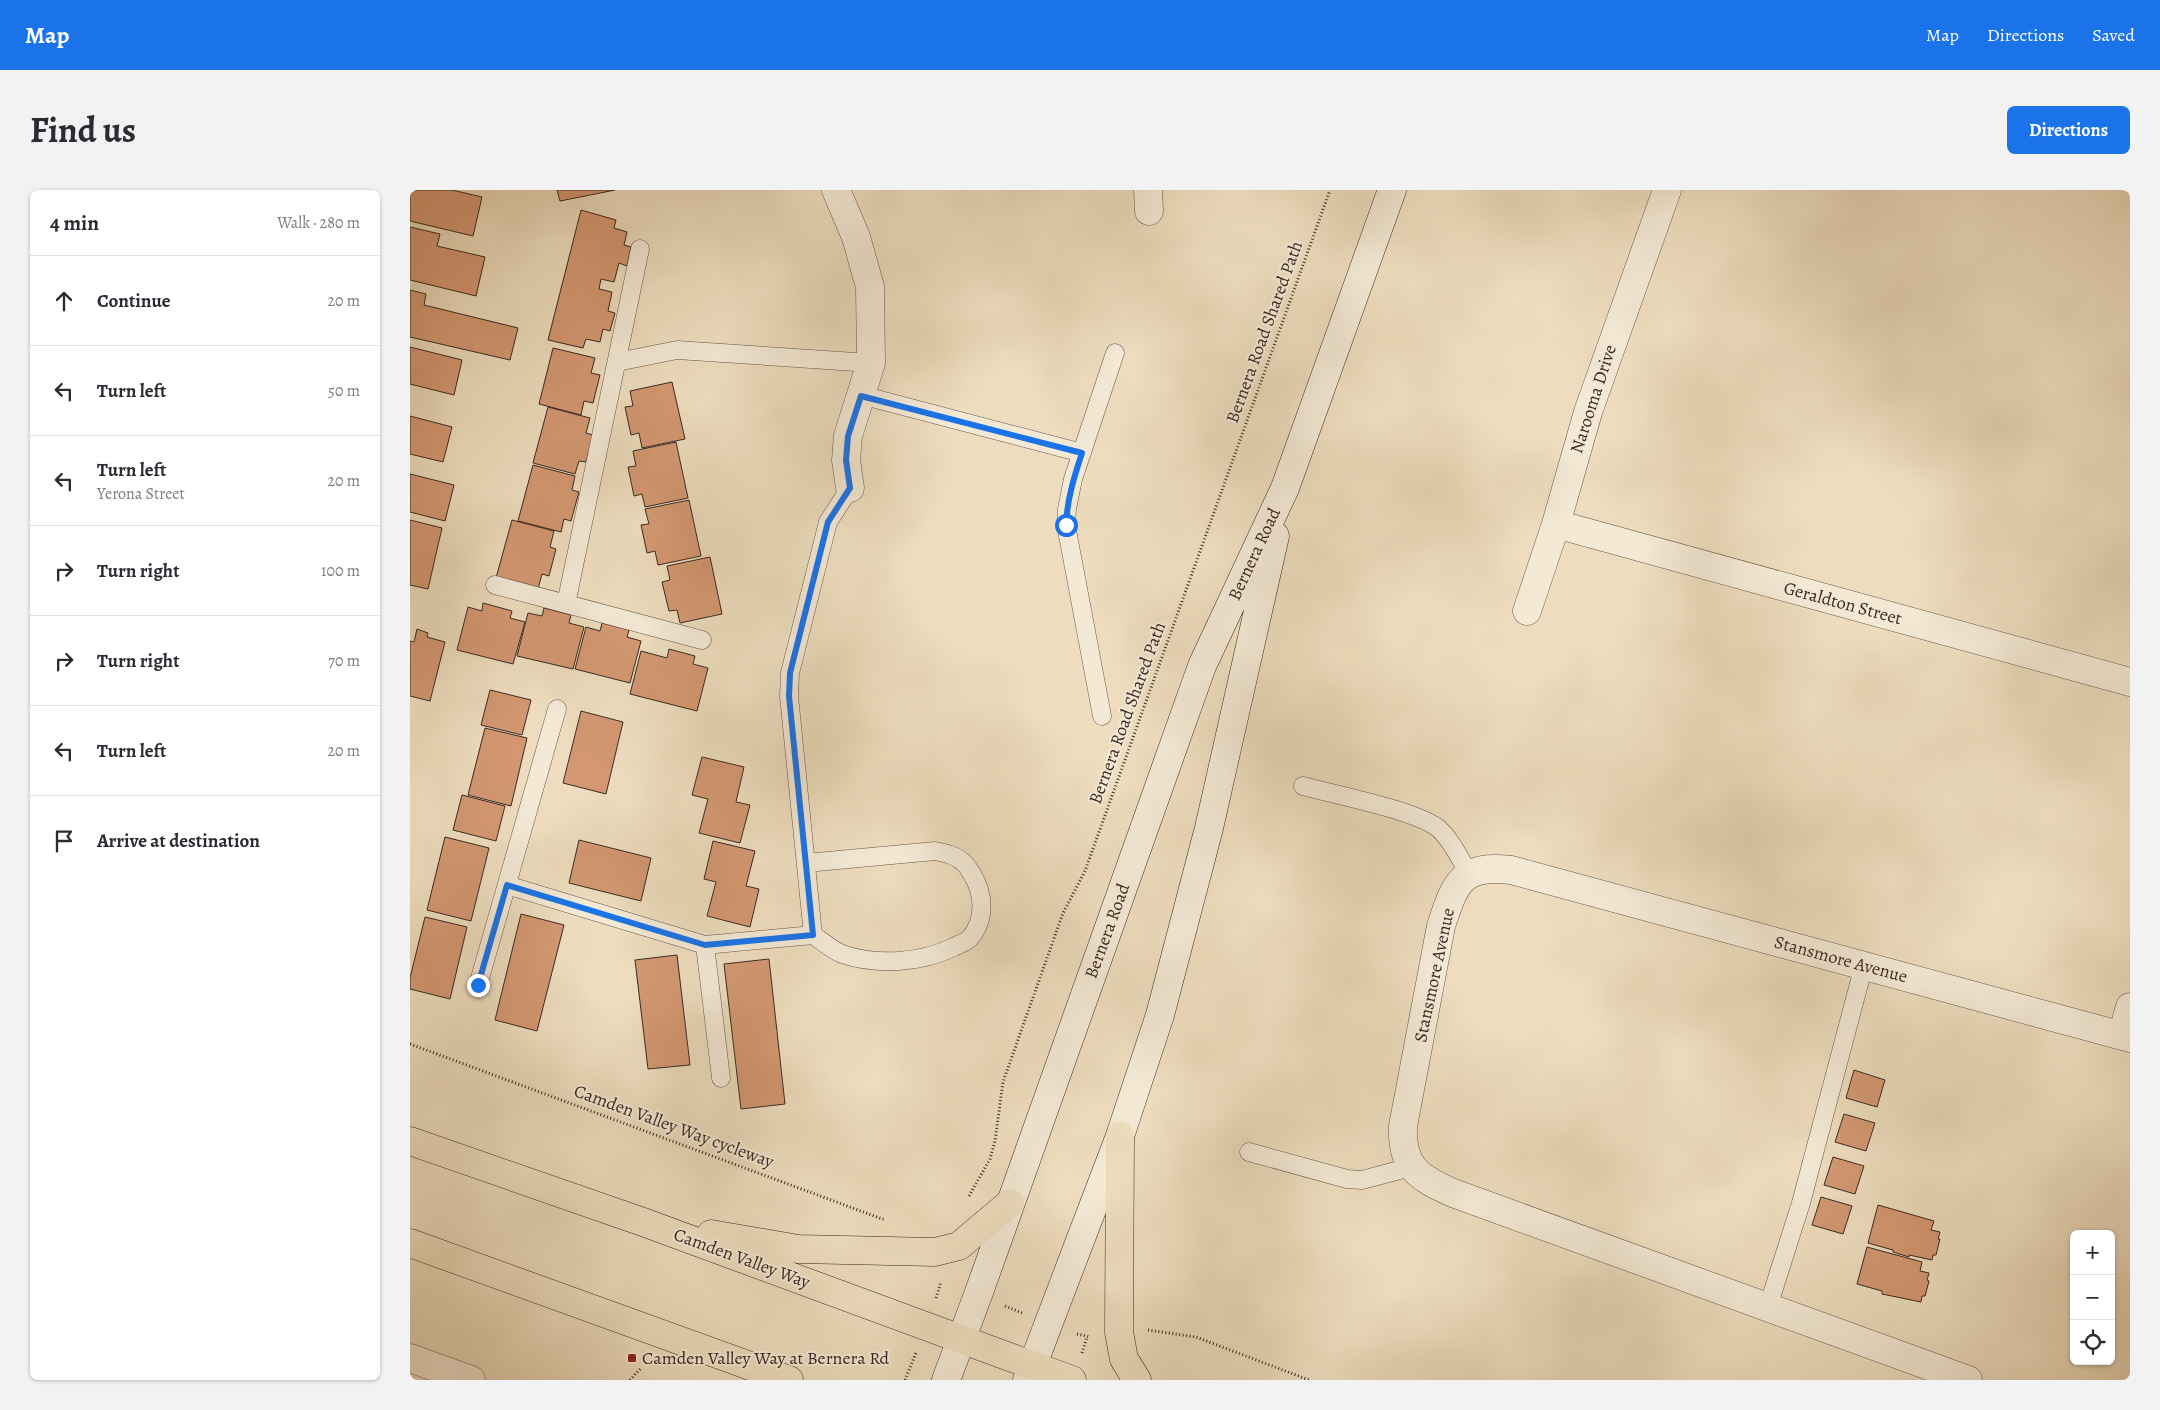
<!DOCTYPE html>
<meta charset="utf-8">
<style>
body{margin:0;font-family:Alegreya,serif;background:#f2f2f3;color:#2b2b33}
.controls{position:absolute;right:15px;bottom:15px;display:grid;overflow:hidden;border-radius:8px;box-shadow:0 1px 4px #0004}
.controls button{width:45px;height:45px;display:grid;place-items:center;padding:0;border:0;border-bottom:1px solid #e1e1e2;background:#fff;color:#2b2b33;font:25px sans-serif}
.stop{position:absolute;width:15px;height:15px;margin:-11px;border:4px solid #1a73e8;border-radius:50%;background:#fff}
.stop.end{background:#1a73e8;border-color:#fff;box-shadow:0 1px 5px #0008}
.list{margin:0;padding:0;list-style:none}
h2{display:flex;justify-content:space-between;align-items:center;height:65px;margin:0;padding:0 20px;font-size:21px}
h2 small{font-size:16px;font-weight:400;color:#7c7c81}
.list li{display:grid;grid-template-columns:32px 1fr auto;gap:15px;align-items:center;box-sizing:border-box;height:90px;padding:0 20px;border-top:1px solid #e1e1e2}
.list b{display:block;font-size:19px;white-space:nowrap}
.list p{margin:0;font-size:16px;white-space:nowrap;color:#7c7c81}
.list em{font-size:16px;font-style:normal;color:#7c7c81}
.icon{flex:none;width:28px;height:28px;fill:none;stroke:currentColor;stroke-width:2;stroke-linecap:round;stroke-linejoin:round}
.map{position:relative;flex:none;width:1720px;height:1190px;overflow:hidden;border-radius:8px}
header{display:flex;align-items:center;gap:30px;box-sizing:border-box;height:70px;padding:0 25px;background:#1a73e8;color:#fff}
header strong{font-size:24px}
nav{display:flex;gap:28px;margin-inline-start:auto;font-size:18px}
.intro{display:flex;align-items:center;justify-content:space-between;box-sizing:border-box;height:120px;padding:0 30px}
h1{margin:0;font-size:35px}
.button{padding:12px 22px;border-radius:8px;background:#1a73e8;color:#fff;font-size:18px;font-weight:700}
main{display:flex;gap:30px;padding:0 30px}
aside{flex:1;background:#fff;border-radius:8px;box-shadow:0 1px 4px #0004}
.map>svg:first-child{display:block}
</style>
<header>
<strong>Map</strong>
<nav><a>Map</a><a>Directions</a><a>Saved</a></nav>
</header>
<div class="intro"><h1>Find us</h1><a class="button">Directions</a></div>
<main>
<aside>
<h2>4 min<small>Walk · 280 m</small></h2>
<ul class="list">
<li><svg class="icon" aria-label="ahead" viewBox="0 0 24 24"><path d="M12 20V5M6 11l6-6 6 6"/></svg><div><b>Continue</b></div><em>20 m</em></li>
<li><svg class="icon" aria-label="left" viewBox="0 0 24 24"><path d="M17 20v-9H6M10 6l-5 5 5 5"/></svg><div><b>Turn left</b></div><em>50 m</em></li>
<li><svg class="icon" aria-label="left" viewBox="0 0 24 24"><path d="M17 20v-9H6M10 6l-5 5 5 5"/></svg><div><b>Turn left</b><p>Yerona Street</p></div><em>20 m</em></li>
<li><svg class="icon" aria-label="right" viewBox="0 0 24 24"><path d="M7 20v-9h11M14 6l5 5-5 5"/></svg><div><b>Turn right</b></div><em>100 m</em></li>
<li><svg class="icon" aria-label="right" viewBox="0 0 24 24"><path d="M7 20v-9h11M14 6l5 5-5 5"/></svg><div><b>Turn right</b></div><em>70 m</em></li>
<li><svg class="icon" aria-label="left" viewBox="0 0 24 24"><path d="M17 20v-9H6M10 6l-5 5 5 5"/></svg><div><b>Turn left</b></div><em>20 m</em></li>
<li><svg class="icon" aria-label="arrive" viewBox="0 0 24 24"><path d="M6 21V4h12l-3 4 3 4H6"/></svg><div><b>Arrive at destination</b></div></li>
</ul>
</aside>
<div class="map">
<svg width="1720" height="1190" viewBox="0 0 1720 1190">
<rect width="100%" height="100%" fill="#edddbe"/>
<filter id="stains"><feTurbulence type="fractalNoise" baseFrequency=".004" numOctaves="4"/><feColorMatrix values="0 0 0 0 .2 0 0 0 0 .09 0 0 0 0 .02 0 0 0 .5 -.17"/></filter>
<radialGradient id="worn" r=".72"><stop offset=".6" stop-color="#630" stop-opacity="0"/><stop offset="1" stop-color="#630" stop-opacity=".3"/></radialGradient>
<path fill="#d39872" stroke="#3b2923" d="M 0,0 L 42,0 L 72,7 L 63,46 L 0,31 Z
M 147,0 L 205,0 L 150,11 Z
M 171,20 L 206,30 L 204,38 L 217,42 L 214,55 L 221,57 L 217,76 L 209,73 L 204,92 L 191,89 L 189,99 L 202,102 L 198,121 L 205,123 L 200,141 L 193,139 L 190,152 L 176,149 L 173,158 L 138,150 Z
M 0,37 L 30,44 L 27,56 L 75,67 L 66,106 L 0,90 Z
M 0,100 L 16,104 L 14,115 L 108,138 L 100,170 L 0,147 Z
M 0,157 L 52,170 L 44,205 L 0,194 Z
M 143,158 L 185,168 L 181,183 L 190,185 L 183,213 L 174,211 L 171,225 L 129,214 Z
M 262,192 L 275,249 L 232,258 L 229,243 L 221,245 L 215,217 L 223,216 L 220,201 Z
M 138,217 L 180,228 L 176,243 L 183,245 L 176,272 L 169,271 L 165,284 L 123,273 Z
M 0,226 L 42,237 L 33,272 L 0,264 Z
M 266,252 L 278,308 L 235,317 L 232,304 L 224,306 L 218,277 L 226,276 L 223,261 Z
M 123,275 L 165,286 L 162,300 L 169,302 L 161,331 L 154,329 L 151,342 L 108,331 Z
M 0,284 L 44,295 L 35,331 L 0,322 Z
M 279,310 L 291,366 L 248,375 L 245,361 L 237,363 L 231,335 L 239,334 L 235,319 Z
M 0,330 L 32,338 L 18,399 L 0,395 Z
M 102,330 L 144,341 L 140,357 L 146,359 L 139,386 L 132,384 L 128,399 L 86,388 Z
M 300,367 L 312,424 L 270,433 L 267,420 L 259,421 L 252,392 L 260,390 L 257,376 Z
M 73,413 L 102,421 L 100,428 L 115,432 L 103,474 L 47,460 L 58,417 L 72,421 Z
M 134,418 L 161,425 L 159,433 L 174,437 L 163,479 L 107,466 L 118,423 L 132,426 Z
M 192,433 L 219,440 L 217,447 L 231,451 L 220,493 L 165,479 L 176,437 L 190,441 Z
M 7,439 L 18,443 L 17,447 L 35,452 L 20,511 L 0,506 L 0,451 L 4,452 Z
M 259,459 L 285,466 L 283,474 L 298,478 L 287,521 L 220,504 L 231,461 L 257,468 Z
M 80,500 L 121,510 L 112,545 L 71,535 Z
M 171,521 L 213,532 L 196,604 L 153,593 Z
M 75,538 L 117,548 L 101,616 L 58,605 Z
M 292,567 L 334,577 L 326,612 L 340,615 L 330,653 L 289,643 L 298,609 L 282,605 Z
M 52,605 L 95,616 L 86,651 L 43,640 Z
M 35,647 L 79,658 L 61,731 L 17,720 Z
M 169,650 L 241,668 L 231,711 L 159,693 Z
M 303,651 L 345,661 L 336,696 L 349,699 L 340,737 L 297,726 L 306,692 L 294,689 Z
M 111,724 L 154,735 L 127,841 L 85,830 Z
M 15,727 L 57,737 L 40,809 L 0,799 L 0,788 Z
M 267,765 L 280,875 L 238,879 L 225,770 Z
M 359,769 L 375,914 L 331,919 L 314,774 Z
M 1444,880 L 1475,890 L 1467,917 L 1436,908 Z
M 1434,924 L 1465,933 L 1456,961 L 1425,952 Z
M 1423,967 L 1454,976 L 1445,1004 L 1414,995 Z
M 1411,1007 L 1442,1016 L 1433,1044 L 1402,1035 Z
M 1468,1015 L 1524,1031 L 1521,1040 L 1530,1042 L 1528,1049 L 1530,1049 L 1526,1065 L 1523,1065 L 1522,1070 L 1499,1065 L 1499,1067 L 1483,1062 L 1483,1060 L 1458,1053 Z
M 1457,1057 L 1512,1072 L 1510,1081 L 1519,1083 L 1517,1090 L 1519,1091 L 1515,1106 L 1512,1106 L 1511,1112 L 1472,1104 L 1472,1101 L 1447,1094 Z"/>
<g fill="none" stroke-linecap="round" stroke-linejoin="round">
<g stroke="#68564a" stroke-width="19">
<path id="lane" d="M 207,172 L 267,160 L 461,173
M 451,205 L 672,263
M 85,395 L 292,450
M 156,414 L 230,59
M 692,526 L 656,335 L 657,319 L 663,289 L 705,163
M 893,596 C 923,604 1008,621 1029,639 C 1042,651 1050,669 1059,684
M 396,673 L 525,661 C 535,663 545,665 553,672 C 557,675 559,680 562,684 C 574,704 576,729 560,748 C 557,752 549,754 544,757 C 510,773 468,776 432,764 C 422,760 412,751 403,745
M 97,695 L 295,755 L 403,745 L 379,506 L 380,483 L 418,332 L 440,298
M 295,755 L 311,888
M 68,795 L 147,519
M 839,962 L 937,989 L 952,990 L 1001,977
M 1358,1117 L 1391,1013 L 1454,775"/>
</g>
<g stroke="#68564a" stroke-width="29">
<path id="street" d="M 426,0 L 446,47 L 460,97 L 461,173 L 438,246 L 436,270 L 440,298
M 738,0 L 739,21
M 1146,334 L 1720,492
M 1117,421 L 1146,334 L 1178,222 L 1257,0
M 1712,845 L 1720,817
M 0,1168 L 61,1190
M 1558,1190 L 1043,1003 C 1009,988 991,977 993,936 L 1031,736 C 1045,694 1050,674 1101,680 L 1720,848"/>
</g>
<g stroke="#3b2923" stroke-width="29">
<path id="secondary" d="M 536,1190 L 568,1105 L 792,476 L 875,298 L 982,0
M 617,1190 L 710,946 L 750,825 L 799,638 L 865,346"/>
</g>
<g stroke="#3b2923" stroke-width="29">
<path id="primary" d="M 710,946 L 709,1142 L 714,1169 L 727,1190
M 0,951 L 233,1032 L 662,1190
M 301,1044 L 388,1059 L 525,1062 L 549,1056 L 600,1013
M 0,1053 L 379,1190"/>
</g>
<path stroke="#3b2923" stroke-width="3" stroke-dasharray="1 2.5" stroke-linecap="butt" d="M 0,854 L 475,1030
M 559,1006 L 580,969 L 585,951 L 593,892 L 653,723 L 675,681 L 920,0
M 526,1108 L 531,1092
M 595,1116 L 612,1123
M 738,1140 L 786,1147 L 899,1190
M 667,1144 L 680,1147
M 672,1163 L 677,1147
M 220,1190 L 231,1178
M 495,1190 L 506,1163"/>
<use href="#lane" stroke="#f3e9d5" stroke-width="18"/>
<use href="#street" stroke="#f3e9d5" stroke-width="28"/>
<use href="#secondary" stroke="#f3e9d5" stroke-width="28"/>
<use href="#primary" stroke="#edddbe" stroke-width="28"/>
</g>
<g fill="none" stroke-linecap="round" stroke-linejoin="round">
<path stroke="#1a73e8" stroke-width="6" d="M 68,795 L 97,695 L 295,755 L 403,745 L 379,506 L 380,483 L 418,332 L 440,298 L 436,270 L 438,246 L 451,206 L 672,263 C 664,287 657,310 656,335"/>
</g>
<rect fill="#8f2418" stroke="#f3e9d5" stroke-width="2" x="217" y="1163" width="10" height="10" rx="2.5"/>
<g text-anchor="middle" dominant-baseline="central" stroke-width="4" stroke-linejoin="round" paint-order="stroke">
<g font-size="18" fill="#3b2923" stroke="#f3e9d5">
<text transform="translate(854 142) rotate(-70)">Bernera Road Shared Path</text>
<text transform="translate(1183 209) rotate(-72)">Narooma Drive</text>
<text transform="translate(844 364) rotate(-65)">Bernera Road</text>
<text transform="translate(1433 413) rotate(15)">Geraldton Street</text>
<text transform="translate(717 523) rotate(-70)">Bernera Road Shared Path</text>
<text transform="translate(697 741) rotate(-70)">Bernera Road</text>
<text transform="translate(1431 769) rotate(15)">Stansmore Avenue</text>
<text transform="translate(1024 785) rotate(-78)">Stansmore Avenue</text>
<text transform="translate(264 936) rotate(20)">Camden Valley Way cycleway</text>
<text transform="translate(332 1068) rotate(20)">Camden Valley Way</text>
</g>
<g font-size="18" fill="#3b2923" stroke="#f3e9d5" text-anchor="start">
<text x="232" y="1168">Camden Valley Way at Bernera Rd</text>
</g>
</g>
<rect width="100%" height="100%" filter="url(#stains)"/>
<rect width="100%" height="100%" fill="url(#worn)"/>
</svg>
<div class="controls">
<button>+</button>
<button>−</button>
<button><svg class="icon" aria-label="locate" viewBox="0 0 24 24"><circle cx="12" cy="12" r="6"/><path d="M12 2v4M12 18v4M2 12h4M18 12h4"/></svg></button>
</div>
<div class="stop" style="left:656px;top:335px"></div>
<div class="stop end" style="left:68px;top:795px"></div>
</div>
</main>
